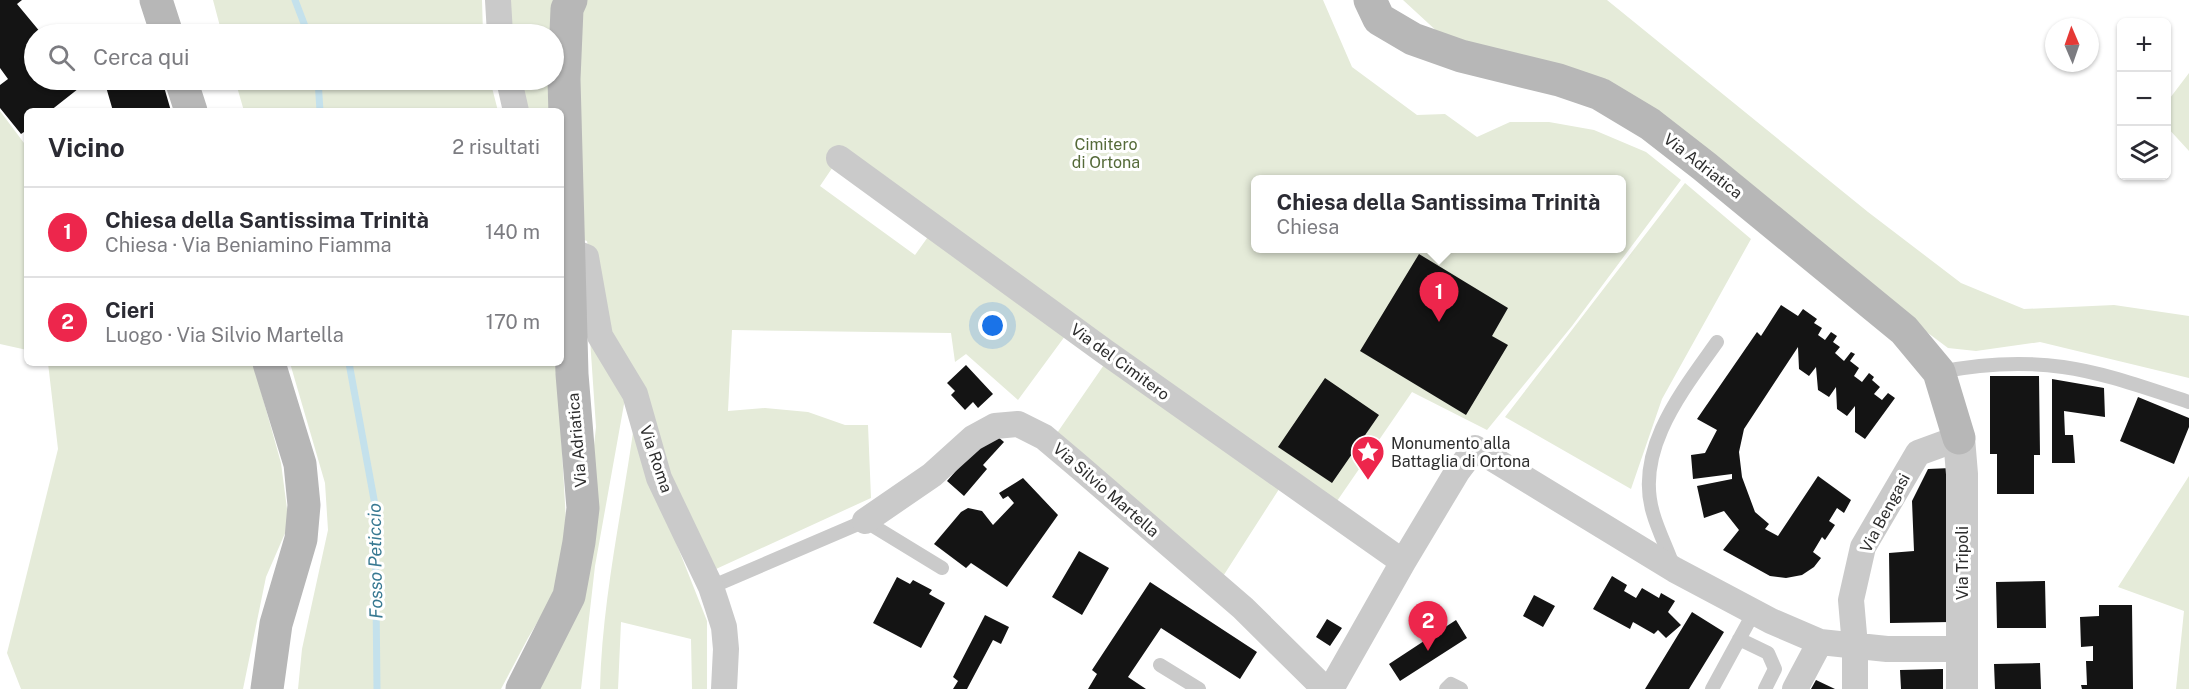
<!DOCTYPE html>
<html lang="it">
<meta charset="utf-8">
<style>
body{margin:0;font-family:"Public Sans",sans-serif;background:#f7f7f7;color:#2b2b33}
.controls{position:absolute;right:18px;top:18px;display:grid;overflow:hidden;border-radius:9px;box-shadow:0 2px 4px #0004}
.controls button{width:54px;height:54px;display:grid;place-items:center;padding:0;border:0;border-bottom:2px solid #e1e1e2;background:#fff;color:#2b2b33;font:30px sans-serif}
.compass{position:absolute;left:2045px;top:18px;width:54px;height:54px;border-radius:50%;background:#fff;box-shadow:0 2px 4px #0004;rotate:358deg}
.you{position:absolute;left:993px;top:326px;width:21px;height:21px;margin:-15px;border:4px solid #fff;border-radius:50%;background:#1a73e8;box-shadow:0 0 0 9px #1a73e833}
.badge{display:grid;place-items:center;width:39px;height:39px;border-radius:50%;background:#ed264c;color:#fff;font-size:20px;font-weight:700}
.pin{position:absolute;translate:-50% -50px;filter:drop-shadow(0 2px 3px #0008)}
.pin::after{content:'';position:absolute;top:32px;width:21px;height:18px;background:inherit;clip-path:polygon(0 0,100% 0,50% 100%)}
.popup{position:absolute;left:1251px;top:175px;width:375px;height:78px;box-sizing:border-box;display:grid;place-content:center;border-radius:9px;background:#fff;filter:drop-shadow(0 2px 4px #0005);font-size:20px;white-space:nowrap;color:#7c7c81}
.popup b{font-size:22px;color:#2b2b33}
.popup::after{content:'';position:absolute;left:50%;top:100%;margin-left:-12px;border:12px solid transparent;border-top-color:#fff}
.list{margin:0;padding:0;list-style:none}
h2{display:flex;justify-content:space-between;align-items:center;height:78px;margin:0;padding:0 24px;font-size:26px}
h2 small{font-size:20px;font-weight:400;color:#7c7c81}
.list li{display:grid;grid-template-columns:39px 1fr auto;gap:18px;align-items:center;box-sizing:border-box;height:90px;padding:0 24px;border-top:2px solid #e1e1e2}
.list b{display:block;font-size:22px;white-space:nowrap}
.list p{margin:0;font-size:20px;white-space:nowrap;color:#7c7c81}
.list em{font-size:20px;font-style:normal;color:#7c7c81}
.icon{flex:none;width:33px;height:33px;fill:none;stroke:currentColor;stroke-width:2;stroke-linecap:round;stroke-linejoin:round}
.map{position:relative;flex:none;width:2189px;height:689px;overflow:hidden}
.search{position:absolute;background:#fff;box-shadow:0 2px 4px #0004;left:24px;top:24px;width:540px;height:66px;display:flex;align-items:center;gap:15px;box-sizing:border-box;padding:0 21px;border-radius:33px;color:#7c7c81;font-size:22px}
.panel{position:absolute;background:#fff;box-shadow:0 2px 4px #0004;left:24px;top:108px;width:540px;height:258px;border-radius:9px}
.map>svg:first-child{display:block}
</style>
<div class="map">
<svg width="2189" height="689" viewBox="0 0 2189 689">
<rect width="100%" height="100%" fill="#fff"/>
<path fill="#e5ebd9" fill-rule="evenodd" d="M 213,0 L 482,0 L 483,34 L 222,34 Z
M 507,0 L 553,0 L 551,34 L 508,34 Z
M 578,0 L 1323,0 L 1352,67 L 1417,115 L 1445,114 L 1477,137 L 1510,122 L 1549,122 L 1594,130 L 1646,152 L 1681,180 L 1572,326 L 1487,430 L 1412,392 L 1335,504 L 845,149 L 820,186 L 915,255 L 930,234 L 1068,332 L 1018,400 L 966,354 L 955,362 L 951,333 L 732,330 L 728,411 L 765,408 L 808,412 L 845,425 L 868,425 L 871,498 L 716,569 L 673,485 L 604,330 L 587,241 L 575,237 ZM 1256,180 L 1622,180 L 1622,248 L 1256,248 Z
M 1403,0 L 1607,0 L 1868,212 L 1961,283 L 2024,309 L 2114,305 L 2189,316 L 2189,378 L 2040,342 L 1976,351 L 1948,348 L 1916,324 L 1691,138 L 1441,35 Z
M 2189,73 L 2189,151 L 2166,126 L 2167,102 Z
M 235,80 L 490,80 L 498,111 L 244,111 Z
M 514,80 L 550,80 L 551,111 L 526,111 Z
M 0,111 L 27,147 L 27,350 L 0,344 Z
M 1685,183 L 1751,239 L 1662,399 L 1631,489 L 1505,417 Z
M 590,339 L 626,393 L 595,566 L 581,689 L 533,689 L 585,530 L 596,427 Z
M 1108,359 L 1281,486 L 1220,581 L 1057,433 Z
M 48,363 L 253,363 L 281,463 L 289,524 L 266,577 L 243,689 L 21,689 L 7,653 L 58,449 Z
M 290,363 L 557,363 L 567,539 L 559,586 L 528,638 L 501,689 L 298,689 L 302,649 L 328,530 L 325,483 Z
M 635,418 L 675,540 L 707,621 L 707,689 L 692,689 L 691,639 L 621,622 L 618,689 L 600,689 C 602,598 623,508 635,418 Z
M 2189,476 L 2189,689 L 2176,689 L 2184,611 L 2118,587 Z"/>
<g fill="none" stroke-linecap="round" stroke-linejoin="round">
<path stroke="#c4e1ec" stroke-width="7" d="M 295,0 L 308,34
M 318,80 L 320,111
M 349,363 L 375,505 L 377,689"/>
</g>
<path fill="#141414" d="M 0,0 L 22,0 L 17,4 L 41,33 L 49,26 L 56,34 L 34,34 L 34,80 L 78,80 L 83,85 L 50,111 L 27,111 L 27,130 L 21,134 L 0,108 L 0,85 L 8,79 L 0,68 Z
M 104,80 L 162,80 L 171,111 L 113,111 Z
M 1419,254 L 1508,308 L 1492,336 L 1508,345 L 1466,415 L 1360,351 Z
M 1781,305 L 1798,316 L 1803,309 L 1817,319 L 1814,323 L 1822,328 L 1818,335 L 1825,340 L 1831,332 L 1837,336 L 1833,342 L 1840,347 L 1835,353 L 1844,361 L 1851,352 L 1855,354 L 1850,361 L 1859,368 L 1854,376 L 1862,382 L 1869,373 L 1874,377 L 1872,380 L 1880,387 L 1874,394 L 1882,400 L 1888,393 L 1895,398 L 1865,439 L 1855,432 L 1855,406 L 1847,416 L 1837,409 L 1836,387 L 1829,397 L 1818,390 L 1816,367 L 1809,376 L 1799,369 L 1798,347 L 1744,429 L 1739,452 L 1742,477 L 1755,512 L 1769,524 L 1765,529 L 1778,536 L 1818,476 L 1851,500 L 1844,513 L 1837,508 L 1829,521 L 1835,525 L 1825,540 L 1822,537 L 1813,552 L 1821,558 L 1814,567 L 1802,575 L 1786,578 L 1770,576 L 1723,550 L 1739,530 L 1724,511 L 1704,518 L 1697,486 L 1732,479 L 1732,474 L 1693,479 L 1691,455 L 1705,453 L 1717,430 L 1697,419 L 1757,332 L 1761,336 Z
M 966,365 L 993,394 L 978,408 L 973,402 L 965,410 L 951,395 L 955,391 L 947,383 Z
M 1990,376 L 2039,376 L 2040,455 L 2034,455 L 2034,494 L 1997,494 L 1997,454 L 1990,454 Z
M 1325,378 L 1379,415 L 1332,483 L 1278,447 Z
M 2052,379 L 2104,388 L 2105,417 L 2064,411 L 2065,435 L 2073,435 L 2075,463 L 2052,463 Z
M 2138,397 L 2189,418 L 2189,427 L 2174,464 L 2120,441 Z
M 991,431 L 1004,442 L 983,465 L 987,469 L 964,496 L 947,481 Z
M 1951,468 L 1951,622 L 1890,623 L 1889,553 L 1914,551 L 1912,501 L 1928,469 Z
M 1023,478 L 1058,515 L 1007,587 L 971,563 L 966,568 L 934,544 L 961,512 L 968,508 L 982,511 L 993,525 L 1014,503 L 1008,496 L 1003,499 L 999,493 Z
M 1079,551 L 1109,568 L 1082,615 L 1052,597 Z
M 1612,576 L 1627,585 L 1624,591 L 1636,598 L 1642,588 L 1659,598 L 1661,593 L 1675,601 L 1668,612 L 1681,625 L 1666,638 L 1658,630 L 1654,634 L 1633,622 L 1630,629 L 1593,609 Z
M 897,577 L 910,584 L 913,580 L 932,590 L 929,594 L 945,603 L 921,648 L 873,623 Z
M 2045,581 L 2046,628 L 1997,628 L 1996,582 Z
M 1150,582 L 1257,652 L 1240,679 L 1161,628 L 1128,677 L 1146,689 L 1088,689 L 1097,674 L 1092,670 Z
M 1534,595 L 1555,606 L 1543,627 L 1523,616 Z
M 2099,605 L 2132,605 L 2133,689 L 2082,689 L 2081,685 L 2087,685 L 2086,661 L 2093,661 L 2093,646 L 2081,647 L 2080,617 L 2099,616 Z
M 1692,612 L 1724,632 L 1689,689 L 1645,689 Z
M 985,615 L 1009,627 L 1001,644 L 993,640 L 967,689 L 953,689 L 958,681 L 953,677 Z
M 1327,619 L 1342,628 L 1330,646 L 1316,637 Z
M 1456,620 L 1467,638 L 1400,681 L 1389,664 Z
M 2040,663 L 2041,689 L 1995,689 L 1994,664 Z
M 1943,669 L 1943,689 L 1901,689 L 1900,670 Z
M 1816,680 L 1835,689 L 1811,689 Z"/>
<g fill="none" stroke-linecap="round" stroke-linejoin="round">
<path stroke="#cacaca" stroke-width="14" d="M 1939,372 C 1980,364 2021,361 2063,367 C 2106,373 2148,389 2189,402
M 1674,568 C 1668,550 1658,531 1653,513 C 1634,450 1683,390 1717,342
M 711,587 L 865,521 L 942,568
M 1739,639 L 1768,653 L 1775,669 L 1765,689
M 1160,665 L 1199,689
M 1446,689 L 1451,684 L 1461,689
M 1712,689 L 1754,612"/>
<path stroke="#cacaca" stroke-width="26" d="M 498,0 L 500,34
M 509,80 L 516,111
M 839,158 L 1104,351 L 1403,562
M 561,247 L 586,257 L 600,336 L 635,394 L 659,478 L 711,587 L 717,605 L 724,627 L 726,649 L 724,689
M 865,521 L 932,475 L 973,438 L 995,426 L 1018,424 L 1044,437 L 1076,464 L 1243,608 L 1325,689
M 1331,689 L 1403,562 L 1457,472 L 1475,448 L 1675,570 L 1771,621 L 1820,642 L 1887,649 L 1962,649
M 1795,689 L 1820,642
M 1855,689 L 1855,646 L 1851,600 L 1863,547 L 1918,453 L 1959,438"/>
<path stroke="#cacaca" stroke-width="32" d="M 1959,438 L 1962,474 L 1962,689"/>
<path stroke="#b7b7b7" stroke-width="33" d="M 156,0 L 167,34
M 1370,0 L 1379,19 L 1413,39 L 1461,56 L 1559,80 L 1600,94 L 1650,124 L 1704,166 L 1904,330 L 1939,372 L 1959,438
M 181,80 L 191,111
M 267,689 L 276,624 L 301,539 L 304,505 L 300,464 L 269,363
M 522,689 L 569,596 L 579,542 L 583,508 L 572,374 L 564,79 L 567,9 L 571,0"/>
</g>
<defs>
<g id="sight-pin" transform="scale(1.725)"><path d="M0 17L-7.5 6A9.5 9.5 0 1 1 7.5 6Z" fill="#ed264c" stroke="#fff"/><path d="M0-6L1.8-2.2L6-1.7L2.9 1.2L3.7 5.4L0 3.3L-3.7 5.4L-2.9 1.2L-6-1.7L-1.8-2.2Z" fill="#fff"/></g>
</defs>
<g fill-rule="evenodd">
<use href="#sight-pin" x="1368" y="452"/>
</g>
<g text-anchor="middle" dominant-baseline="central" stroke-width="6" stroke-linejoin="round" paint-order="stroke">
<g font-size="16" fill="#556a39" stroke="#fff">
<text x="1106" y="144">Cimitero<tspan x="1106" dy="18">di Ortona</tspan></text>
</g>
<g font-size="16" fill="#2d2d2d" stroke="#fff">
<text transform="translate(1703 166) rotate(38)">Via Adriatica</text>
<text transform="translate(1120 362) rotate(36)">Via del Cimitero</text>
<text transform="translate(577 440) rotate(-95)">Via Adriatica</text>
<text transform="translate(656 459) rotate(71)">Via Roma</text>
<text transform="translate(1106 490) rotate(41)">Via Silvio Martella</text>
<text transform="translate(1885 513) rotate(-62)">Via Bengasi</text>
<text transform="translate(1962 563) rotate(-90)">Via Tripoli</text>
</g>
<g font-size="16" fill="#2d2d2d" stroke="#fff" text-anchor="start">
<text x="1391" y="443">Monumento alla<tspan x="1391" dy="18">Battaglia di Ortona</tspan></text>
</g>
<g font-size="18" font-style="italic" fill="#387992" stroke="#fff">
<text transform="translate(375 561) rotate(-91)">Fosso Peticcio</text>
</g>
</g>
</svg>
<div class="controls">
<button>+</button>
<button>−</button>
<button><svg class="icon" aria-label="layers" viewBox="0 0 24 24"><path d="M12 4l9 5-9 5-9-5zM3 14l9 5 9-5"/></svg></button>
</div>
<svg class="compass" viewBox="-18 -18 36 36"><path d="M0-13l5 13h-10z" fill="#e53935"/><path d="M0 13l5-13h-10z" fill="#7c7c81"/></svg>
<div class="you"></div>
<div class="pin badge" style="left:1439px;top:322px">1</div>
<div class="popup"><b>Chiesa della Santissima Trinità</b>Chiesa</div>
<div class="pin badge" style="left:1428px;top:651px">2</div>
<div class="search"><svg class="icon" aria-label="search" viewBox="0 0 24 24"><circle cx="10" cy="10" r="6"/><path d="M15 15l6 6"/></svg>Cerca qui</div>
<section class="panel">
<h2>Vicino<small>2 risultati</small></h2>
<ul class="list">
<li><span class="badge">1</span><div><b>Chiesa della Santissima Trinità</b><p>Chiesa · Via Beniamino Fiamma</p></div><em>140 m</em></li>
<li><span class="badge">2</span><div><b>Cieri</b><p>Luogo · Via Silvio Martella</p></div><em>170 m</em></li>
</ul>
</section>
</div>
